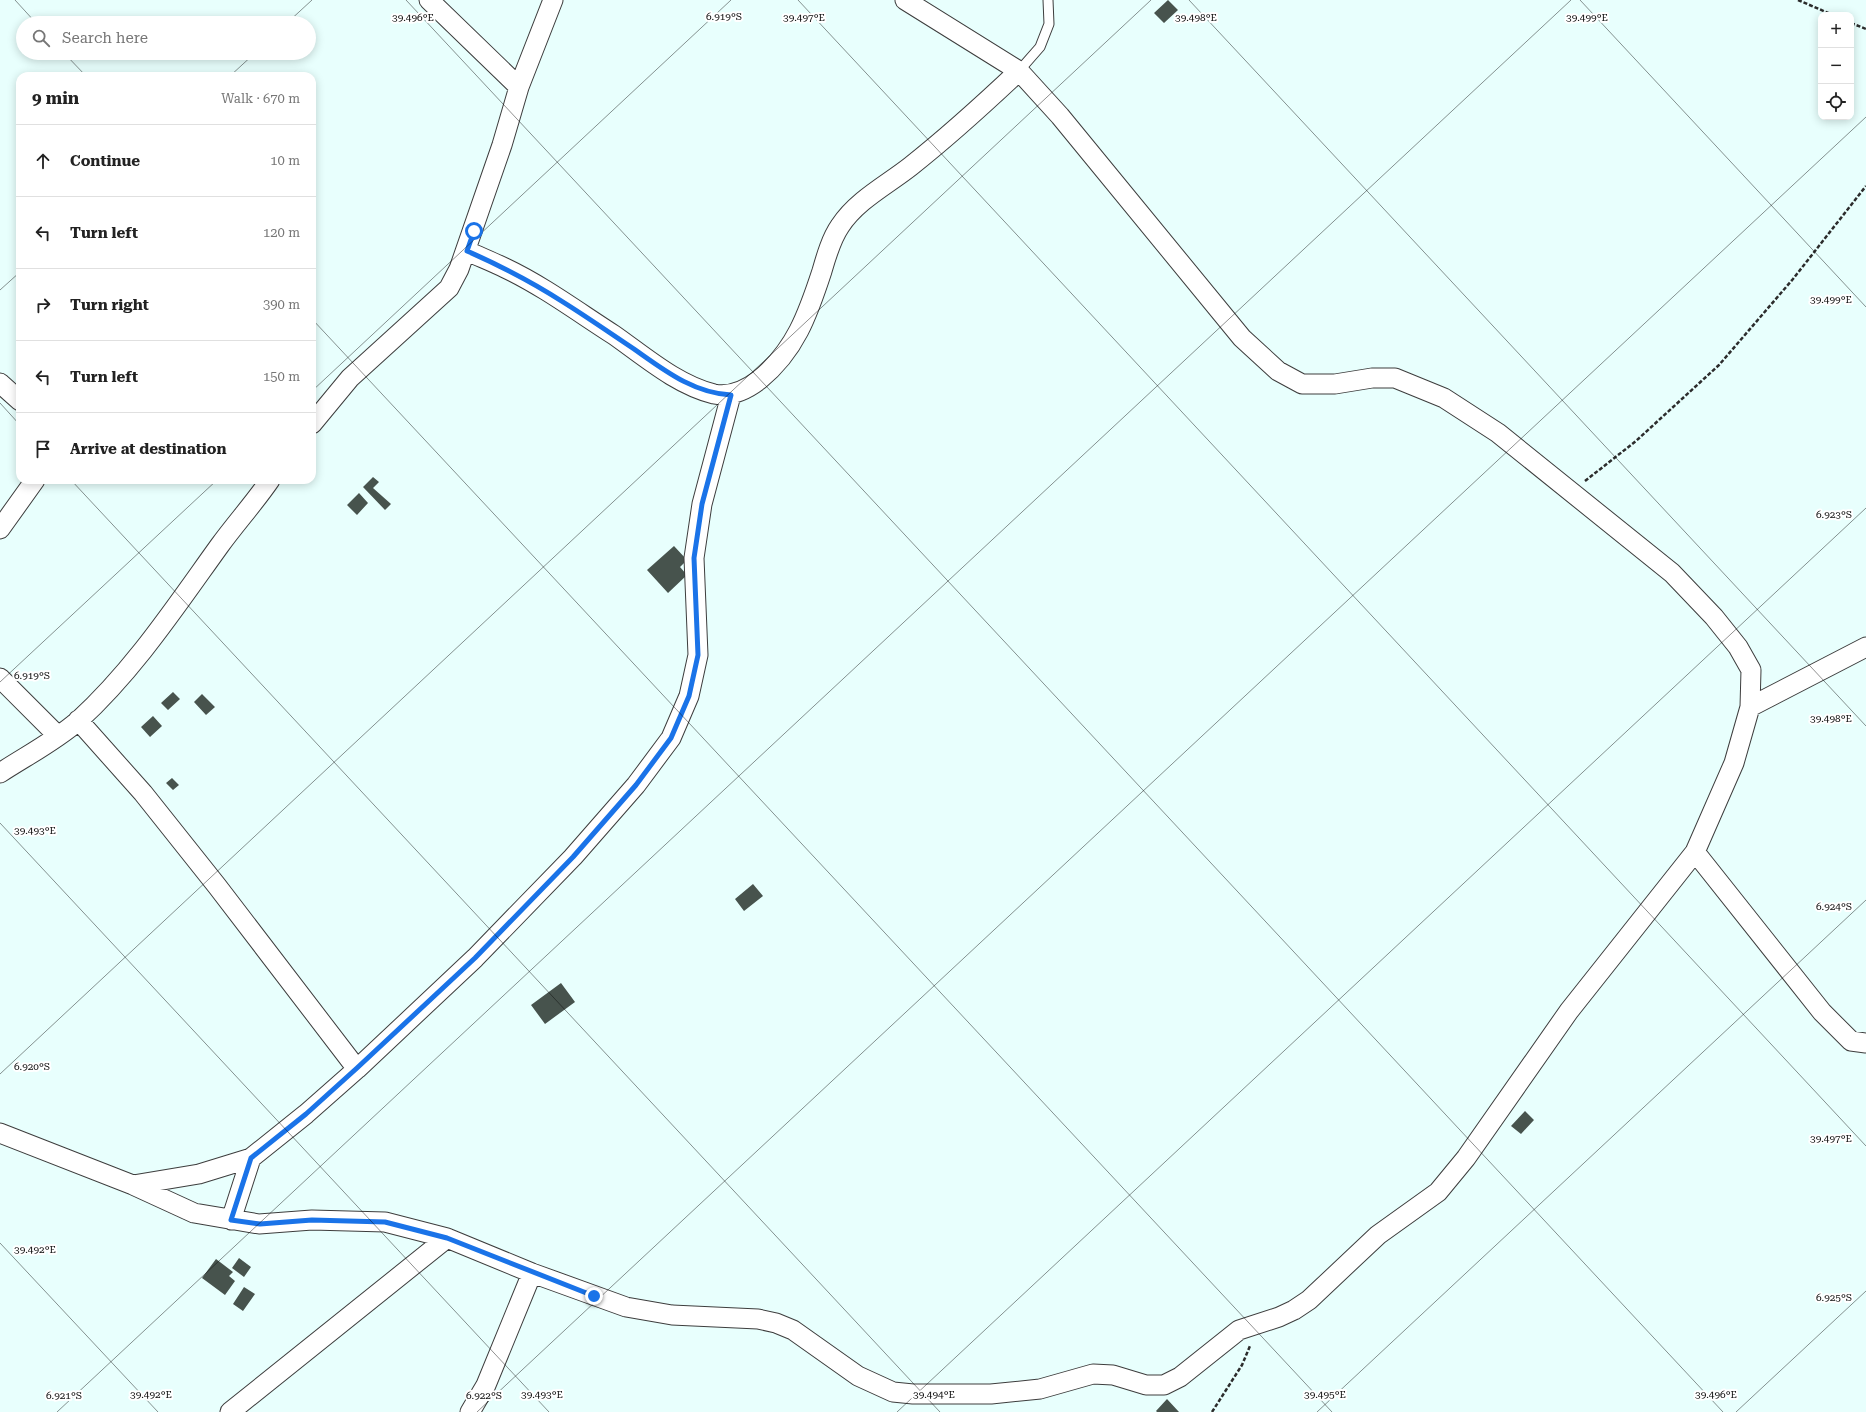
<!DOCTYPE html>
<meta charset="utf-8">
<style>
body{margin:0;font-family:"Roboto Serif",serif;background:#f6f6f6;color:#222}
.controls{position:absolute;right:12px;top:12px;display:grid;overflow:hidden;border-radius:8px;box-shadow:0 2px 10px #0003}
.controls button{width:36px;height:36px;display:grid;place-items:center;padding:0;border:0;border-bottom:1px solid #e0e0e0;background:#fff;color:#222;font:20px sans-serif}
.stop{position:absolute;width:12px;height:12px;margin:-9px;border:3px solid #1a73e8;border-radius:50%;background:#fff}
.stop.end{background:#1a73e8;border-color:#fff;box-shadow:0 1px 4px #0008}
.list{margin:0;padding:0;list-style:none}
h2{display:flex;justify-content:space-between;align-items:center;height:52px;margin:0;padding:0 16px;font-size:17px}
h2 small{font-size:13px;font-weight:400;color:#767676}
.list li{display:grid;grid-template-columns:26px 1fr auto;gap:12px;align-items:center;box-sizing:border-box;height:72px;padding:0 16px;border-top:1px solid #e0e0e0}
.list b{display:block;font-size:15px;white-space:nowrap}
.list em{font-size:13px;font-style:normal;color:#767676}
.icon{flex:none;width:22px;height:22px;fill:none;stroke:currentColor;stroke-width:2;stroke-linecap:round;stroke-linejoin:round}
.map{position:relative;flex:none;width:1866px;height:1412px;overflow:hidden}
.search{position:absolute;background:#fff;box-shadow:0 2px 10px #0003;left:16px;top:16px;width:300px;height:44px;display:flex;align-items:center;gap:10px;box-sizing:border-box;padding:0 14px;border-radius:22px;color:#767676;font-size:15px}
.panel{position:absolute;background:#fff;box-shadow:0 2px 10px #0003;left:16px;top:72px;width:300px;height:412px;border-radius:12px}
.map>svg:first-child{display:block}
</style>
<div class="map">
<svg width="1866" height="1412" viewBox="0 0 1866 1412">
<rect width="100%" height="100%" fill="#e8fffd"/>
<path fill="#47534d" d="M 1168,0 L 1178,10 L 1164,23 L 1154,13 Z
M 373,477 L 379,482 L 373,488 L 391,504 L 385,510 L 363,487 Z
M 359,493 L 368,503 L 357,515 L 347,505 Z
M 674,546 L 687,560 L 680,567 L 687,575 L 668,593 L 647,570 Z
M 173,692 L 180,699 L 168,710 L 161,703 Z
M 202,694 L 215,707 L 206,715 L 194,702 Z
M 153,716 L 162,726 L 150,737 L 141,727 Z
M 172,778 L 179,785 L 173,790 L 166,783 Z
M 753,884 L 763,896 L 744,911 L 735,899 Z
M 561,983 L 575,1002 L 545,1024 L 531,1005 Z
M 1525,1111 L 1534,1120 L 1521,1134 L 1511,1126 Z
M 239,1258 L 251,1267 L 244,1277 L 232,1268 Z
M 216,1259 L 233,1272 L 229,1276 L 235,1281 L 225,1295 L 202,1278 Z
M 244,1287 L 255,1294 L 243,1311 L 233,1304 Z
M 1167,1399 L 1179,1412 L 1157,1412 L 1156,1411 Z"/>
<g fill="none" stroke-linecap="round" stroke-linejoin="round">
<g stroke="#3d3d3d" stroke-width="11">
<path id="lane" d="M 1019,71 L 1040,47 L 1049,24 L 1048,0"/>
</g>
<g stroke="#3d3d3d" stroke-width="21">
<path id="street" d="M 429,0 L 519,87
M 467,251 C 480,257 493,262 505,268 C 543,286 578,312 614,335 C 644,356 677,385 714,394 C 730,397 746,390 759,380 C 795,351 808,314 822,271 C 826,257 831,239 840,226 C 857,200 887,185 911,166 C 949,136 984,104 1019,71
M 0,383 L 20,401
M 312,424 L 350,378 L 449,288 L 459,269 L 502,145 L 519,87 L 553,0
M 0,529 L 35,480
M 0,678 L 58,736
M 1750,707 L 1866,647
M 78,720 L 143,793 L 217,886 L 357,1069
M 0,773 C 26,756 55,741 78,721 C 134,670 176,606 220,545 C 236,523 255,502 270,480
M 1695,852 L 1822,1012 L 1851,1041 L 1866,1043
M 0,1133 L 133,1185 L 194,1213 L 259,1224 L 312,1220 L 385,1222 L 447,1238 L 532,1273 L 626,1307 L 672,1315 L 758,1319 L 776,1323 L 793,1330 L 858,1376 L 893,1392 L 913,1394 L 991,1394 L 1040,1389 L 1093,1374 L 1113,1375 L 1146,1385 L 1164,1385 L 1180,1377 L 1239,1330 L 1279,1317 L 1294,1310 L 1309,1300 L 1378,1235 L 1438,1192 L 1466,1158 L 1569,1011 L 1695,852 L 1734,763 L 1750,707 L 1751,670 L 1738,647 L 1714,617 L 1672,573 L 1498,433 L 1444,398 L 1395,378 L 1372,378 L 1335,384 L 1302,384 L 1278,371 L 1242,338 L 1060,116 L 1019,71 L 905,0
M 133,1185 L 199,1174 L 251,1158 L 306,1114 L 357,1069 L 475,958 L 573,857 L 636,785 L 671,738 L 689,696 L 698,655 L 694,558 L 702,504 L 731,395
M 231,1220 L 251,1158
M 230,1412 L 447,1238
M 470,1412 L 486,1385 L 532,1273"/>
</g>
<path stroke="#2c2c2c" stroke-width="2.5" stroke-dasharray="4 2" stroke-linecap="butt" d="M 1798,0 L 1833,15
M 1851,23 L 1866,29
M 1585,481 L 1636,441 L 1719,365 L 1793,279 L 1866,186
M 1212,1412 L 1242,1365 L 1250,1346"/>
<use href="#lane" stroke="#fff" stroke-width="9"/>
<use href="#street" stroke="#fff" stroke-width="19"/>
</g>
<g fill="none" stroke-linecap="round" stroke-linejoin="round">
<path stroke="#1a73e8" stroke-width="5" d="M 474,231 L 467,251 C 501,266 532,282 563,302 C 587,317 610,333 634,349 C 664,370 693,393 731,395 L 702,504 L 694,558 L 698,655 L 689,696 L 671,738 L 636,785 L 573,857 L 475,958 L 357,1068 L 306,1114 L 251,1158 L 231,1220 L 260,1224 L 312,1220 L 385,1222 L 447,1238 L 594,1296"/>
</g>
<path fill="none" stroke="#0a0a0a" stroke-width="1" stroke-opacity="0.45" d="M 15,0 L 36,23M 406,0 L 1723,1412M 798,0 L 1866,1146M 1189,0 L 1866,726M 1580,0 L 1866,307M 287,23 L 312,0M 64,53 L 86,76M 230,76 L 255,53M 0,290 L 20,272M 312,319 L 1332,1412M 312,391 L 731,0M 0,403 L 20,425M 71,480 L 940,1412M 0,682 L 217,480M 0,823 L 549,1412M 0,1074 L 1151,0M 0,1243 L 158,1412M 57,1412 L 1571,0M 477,1412 L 1866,117M 897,1412 L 1866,508M 1317,1412 L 1866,900M 1736,1412 L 1866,1291"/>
<g font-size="10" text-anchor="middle" fill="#0a0a0a" stroke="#fff" stroke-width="4" stroke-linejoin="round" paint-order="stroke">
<text x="724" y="20">6.919°S</text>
<text x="413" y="21">39.496°E</text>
<text x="804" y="21">39.497°E</text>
<text x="1196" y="21">39.498°E</text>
<text x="1587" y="21">39.499°E</text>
<text x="1831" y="303">39.499°E</text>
<text x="1834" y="518">6.923°S</text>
<text x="32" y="679">6.919°S</text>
<text x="1831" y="722">39.498°E</text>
<text x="35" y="834">39.493°E</text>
<text x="1834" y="910">6.924°S</text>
<text x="32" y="1070">6.920°S</text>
<text x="1831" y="1142">39.497°E</text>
<text x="35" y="1253">39.492°E</text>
<text x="1834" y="1301">6.925°S</text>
<text x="151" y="1398">39.492°E</text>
<text x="542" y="1398">39.493°E</text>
<text x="934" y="1398">39.494°E</text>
<text x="1325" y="1398">39.495°E</text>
<text x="1716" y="1398">39.496°E</text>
<text x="64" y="1399">6.921°S</text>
<text x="484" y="1399">6.922°S</text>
</g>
</svg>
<div class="controls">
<button>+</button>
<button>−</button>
<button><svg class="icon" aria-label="locate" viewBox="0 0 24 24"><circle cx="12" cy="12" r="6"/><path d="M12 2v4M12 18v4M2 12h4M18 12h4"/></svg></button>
</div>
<div class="stop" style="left:474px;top:231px"></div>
<div class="stop end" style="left:594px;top:1296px"></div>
<div class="search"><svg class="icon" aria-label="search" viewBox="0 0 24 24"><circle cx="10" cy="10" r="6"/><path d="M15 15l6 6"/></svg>Search here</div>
<section class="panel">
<h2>9 min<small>Walk · 670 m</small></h2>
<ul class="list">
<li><svg class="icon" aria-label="ahead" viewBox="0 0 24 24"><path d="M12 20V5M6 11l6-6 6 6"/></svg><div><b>Continue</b></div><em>10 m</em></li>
<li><svg class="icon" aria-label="left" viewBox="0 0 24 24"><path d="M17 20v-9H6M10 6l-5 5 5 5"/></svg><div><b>Turn left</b></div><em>120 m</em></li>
<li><svg class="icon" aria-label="right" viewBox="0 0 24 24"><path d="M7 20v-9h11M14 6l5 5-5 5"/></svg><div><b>Turn right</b></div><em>390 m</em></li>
<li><svg class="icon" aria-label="left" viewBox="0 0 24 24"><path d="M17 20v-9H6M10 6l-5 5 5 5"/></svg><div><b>Turn left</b></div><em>150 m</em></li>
<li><svg class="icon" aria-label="arrive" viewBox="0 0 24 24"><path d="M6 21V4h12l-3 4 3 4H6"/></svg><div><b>Arrive at destination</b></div></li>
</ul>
</section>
</div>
